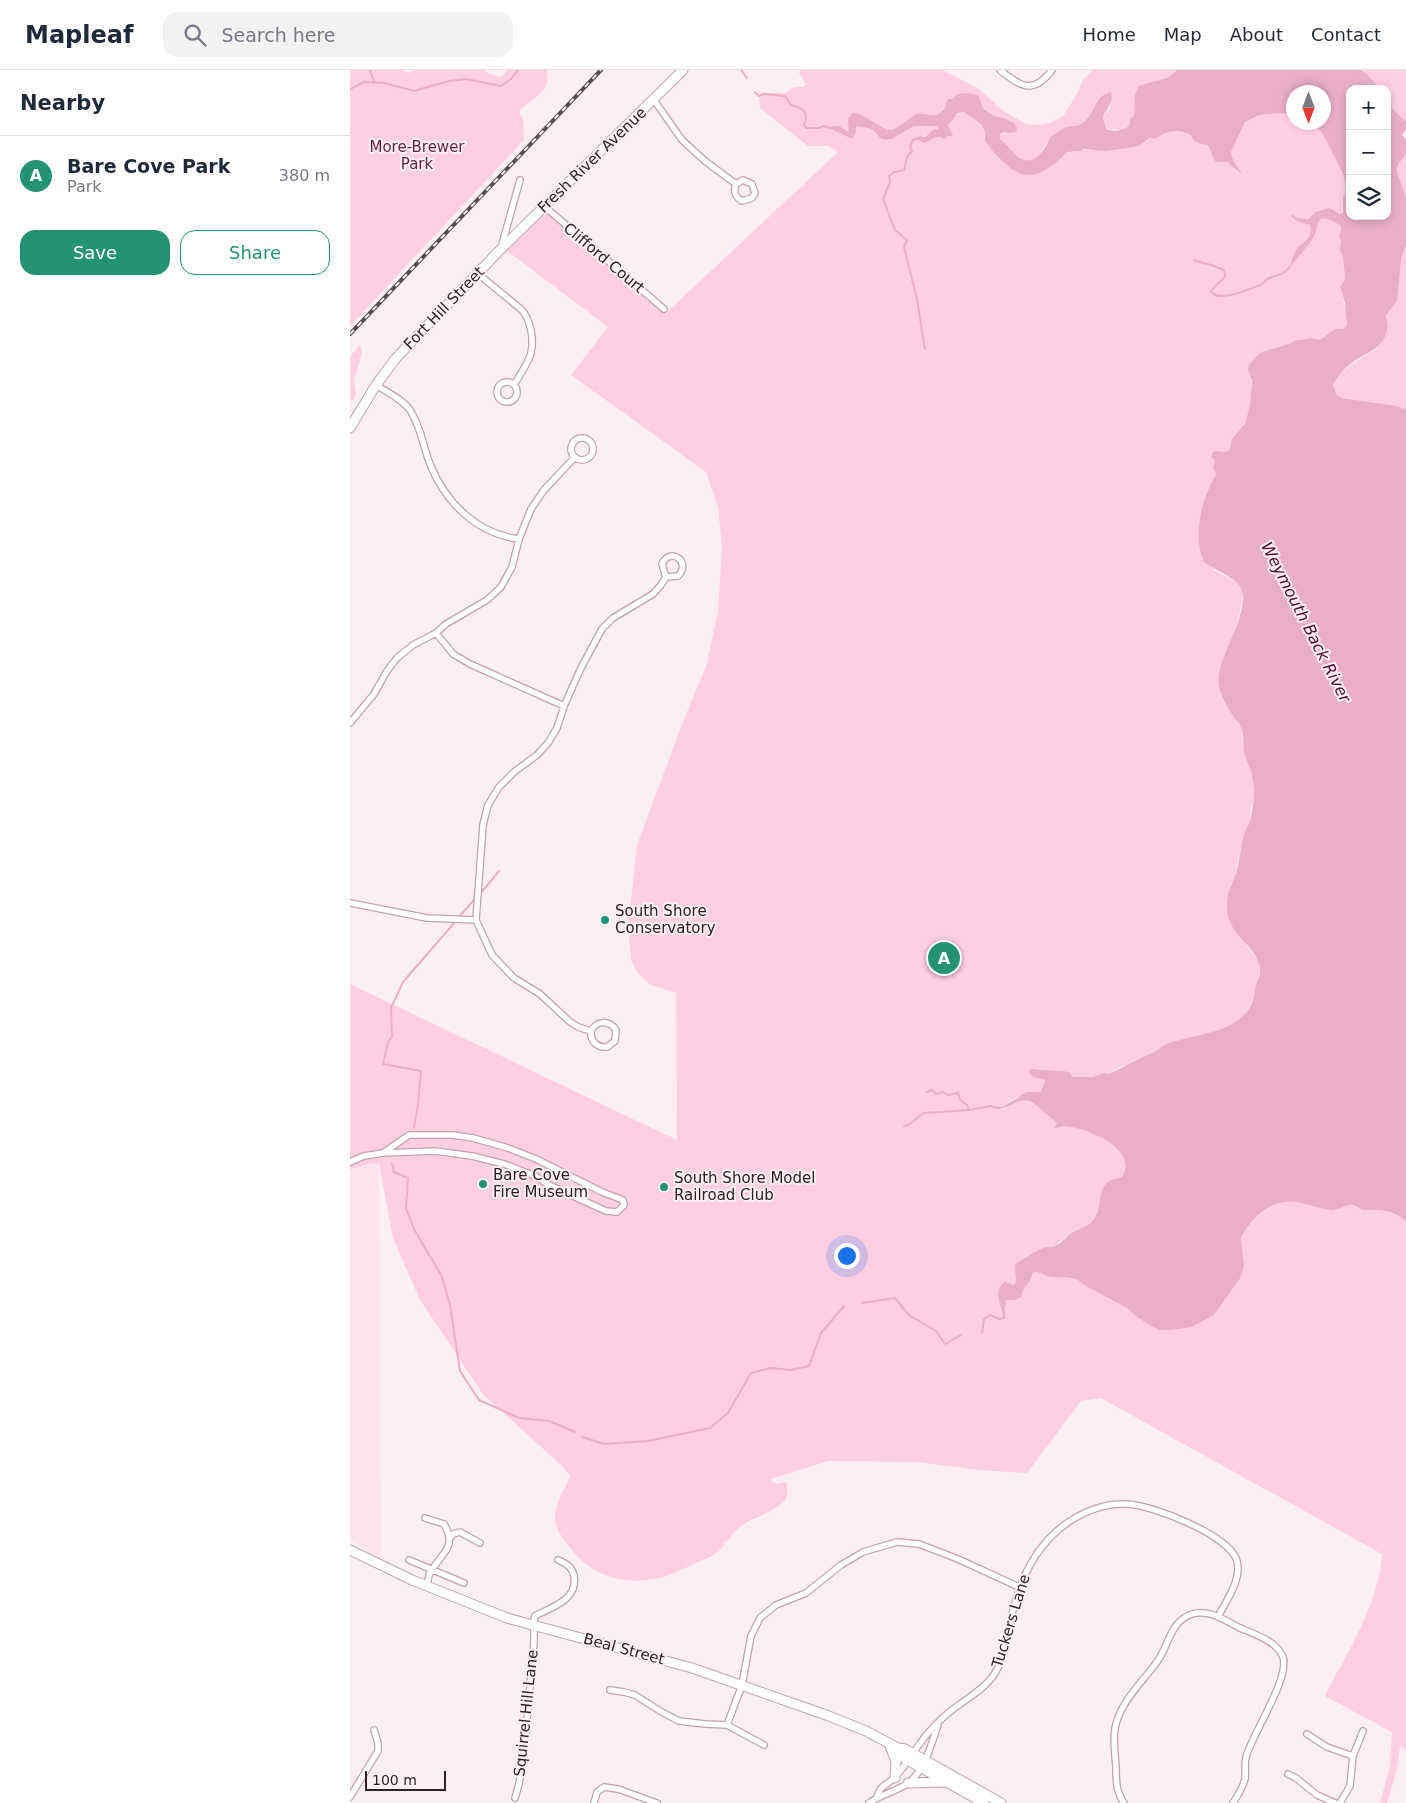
<!DOCTYPE html>
<meta charset="utf-8">
<style>
body{margin:0;font-family:"DejaVu Sans",sans-serif;background:#f2f2f3;color:#1f2937}
.controls{position:absolute;right:15px;top:15px;display:grid;overflow:hidden;border-radius:10px;box-shadow:0 2px 8px #0003}
.controls button{width:45px;height:45px;display:grid;place-items:center;padding:0;border:0;border-bottom:1px solid #e0e1e3;background:#fff;color:#1f2937;font:25px sans-serif}
.compass{position:absolute;left:936px;top:15px;width:45px;height:45px;border-radius:50%;background:#fff;box-shadow:0 2px 8px #0003;rotate:180deg}
.scale{position:absolute;left:15px;bottom:12px;width:81px;box-sizing:border-box;padding-left:5px;border:2px solid #2d2126;border-top:0;font-size:14px;line-height:18px;white-space:nowrap;color:#2d2126;-webkit-text-stroke:4px #fceff4;paint-order:stroke}
.you{position:absolute;left:496px;top:1185px;width:18px;height:18px;margin:-12px;border:4px solid #fff;border-radius:50%;background:#1a73e8;box-shadow:0 0 0 8px #1a73e833}
.badge{display:grid;place-items:center;width:32px;height:32px;border-radius:50%;background:#249374;color:#fff;font-size:16px;font-weight:700}
.pin{position:absolute;translate:-50% -50%;border:2px solid #fff;box-shadow:0 1px 5px #0006}
.list{margin:0;padding:0;list-style:none}
h2{display:flex;justify-content:space-between;align-items:center;height:65px;margin:0;padding:0 20px;font-size:21px}
h2 small{font-size:16px;font-weight:400;color:#747a83}
.list li{display:grid;grid-template-columns:32px 1fr auto;gap:15px;align-items:center;box-sizing:border-box;height:80px;padding:0 20px;border-top:1px solid #e0e1e3}
.list b{display:block;font-size:19px;white-space:nowrap}
.list p{margin:0;font-size:16px;white-space:nowrap;color:#747a83}
.list em{font-size:16px;font-style:normal;color:#747a83}
.actions{display:flex;gap:10px;padding:15px 20px}
.actions a{flex:1;padding:11px 0;border:1px solid #249374;border-radius:15px;text-align:center;font-size:18px;color:#249374}
.actions .main{background:#249374;color:#fff}
.icon{flex:none;width:28px;height:28px;fill:none;stroke:currentColor;stroke-width:2;stroke-linecap:round;stroke-linejoin:round}
.map{position:relative;flex:none;width:1056px;height:1733px;overflow:hidden}
header{display:flex;align-items:center;gap:30px;box-sizing:border-box;height:70px;padding:0 25px;background:#fff;border-bottom:1px solid #e0e1e3}
header strong{font-size:24px}
nav{display:flex;gap:28px;margin-inline-start:auto;font-size:18px}
.search{width:350px;height:45px;background:#f2f2f3;display:flex;align-items:center;gap:12px;box-sizing:border-box;padding:0 18px;border-radius:15px;color:#747a83;font-size:19px}
main{display:flex}
aside{flex:1;background:#fff}
.map>svg:first-child{display:block}
</style>
<header>
<strong>Mapleaf</strong>
<div class="search"><svg class="icon" aria-label="search" viewBox="0 0 24 24"><circle cx="10" cy="10" r="6"/><path d="M15 15l6 6"/></svg>Search here</div>
<nav><a>Home</a><a>Map</a><a>About</a><a>Contact</a></nav>
</header>
<main>
<aside>
<h2>Nearby<small></small></h2>
<ul class="list">
<li><span class="badge">A</span><div><b>Bare Cove Park</b><p>Park</p></div><em>380 m</em></li>
</ul>
<div class="actions"><a class="main">Save</a><a>Share</a></div>
</aside>
<div class="map">
<svg width="1056" height="1733" viewBox="0 0 1056 1733">
<rect width="100%" height="100%" fill="#fceff4"/>
<path fill="#fde4ee" d="M 17,1093 L 29,1093 L 31,1488 L 0,1470 L 0,1100 Z"/>
<path fill="#fecee2" d="M 0,0 L 52,0 L 58,3 L 66,0 L 134,0 L 139,4 L 149,7 L 154,5 L 157,0 L 197,0 C 201,23 182,28 168,42 L 173,50 L 174,70 L 0,256 Z
M 451,0 L 593,0 L 629,19 L 655,42 L 676,54 L 684,55 L 700,53 L 713,46 L 727,24 L 733,10 L 743,0 L 827,0 L 819,7 L 807,10 L 785,37 L 784,45 L 780,49 L 779,56 L 771,60 L 756,59 L 753,47 L 760,38 L 762,24 L 757,22 C 752,26 747,30 744,36 C 741,41 740,47 734,52 C 728,57 723,56 716,57 C 711,58 705,65 701,69 C 691,77 692,90 677,90 C 666,89 659,75 650,69 L 650,64 L 657,62 L 661,52 L 654,48 L 644,46 L 632,36 L 608,25 L 604,26 L 587,45 C 580,45 573,43 567,45 C 558,47 549,61 539,60 C 530,60 525,48 515,48 L 512,45 L 500,58 L 499,62 L 489,56 L 480,56 L 485,61 L 502,69 L 506,56 L 518,58 L 523,60 L 530,68 L 535,70 L 542,69 L 563,56 L 587,56 L 589,60 C 580,61 575,67 566,69 L 575,73 L 584,67 L 591,66 C 596,57 603,44 614,42 L 631,54 L 635,62 L 635,71 L 645,84 L 661,99 L 671,104 L 690,103 L 706,93 L 717,82 L 744,79 L 756,81 L 789,76 L 801,68 L 824,61 L 835,63 L 842,67 L 847,73 L 858,75 L 861,79 L 863,88 L 870,92 L 878,92 L 886,101 L 890,102 L 881,88 L 881,82 L 895,52 L 909,45 L 933,43 L 943,45 L 944,52 L 962,53 L 973,64 L 994,106 L 996,121 L 993,127 L 992,145 C 982,142 979,140 968,142 C 956,145 959,155 942,145 L 960,155 C 962,166 956,169 950,176 C 946,181 944,190 941,196 L 948,185 L 959,175 L 968,151 C 974,145 983,152 990,155 C 992,160 989,162 990,167 C 991,181 998,197 994,211 L 991,214 C 992,228 997,241 997,255 L 994,259 L 985,259 L 970,270 L 942,273 L 912,282 L 900,306 C 904,317 899,347 893,357 C 888,365 879,370 879,380 L 865,391 L 866,404 L 857,421 L 849,455 L 849,474 L 864,500 L 888,513 L 892,520 L 892,532 L 886,557 L 873,588 L 869,603 L 871,627 L 891,658 L 894,678 L 904,715 L 905,728 L 901,737 L 900,752 L 894,764 L 884,809 L 881,815 L 877,841 L 900,881 L 909,891 L 910,906 L 901,933 L 895,944 L 883,955 L 862,963 L 820,972 L 807,980 L 781,992 L 776,996 L 769,997 L 759,1004 L 754,1003 L 742,1007 L 722,1007 L 714,1001 L 686,999 L 695,1011 L 691,1023 C 681,1022 670,1025 662,1030 C 656,1034 653,1037 647,1037 L 652,1040 C 661,1035 672,1028 682,1032 L 707,1053 L 704,1058 C 709,1058 711,1056 716,1056 C 737,1059 787,1076 773,1106 L 757,1112 L 754,1116 L 749,1137 L 743,1151 L 732,1159 L 723,1161 L 706,1175 L 695,1177 L 682,1185 L 676,1186 L 665,1202 L 667,1206 L 664,1215 L 648,1228 L 652,1243 L 655,1241 L 655,1230 L 673,1217 L 681,1210 L 684,1202 C 690,1202 694,1206 700,1207 C 713,1209 724,1204 734,1215 L 777,1238 L 784,1245 L 856,1248 L 864,1245 L 891,1207 L 894,1195 L 891,1169 C 903,1145 923,1127 951,1133 C 961,1135 971,1139 981,1140 C 987,1141 993,1136 999,1135 C 1005,1134 1008,1139 1013,1140 C 1032,1141 1040,1138 1056,1151 L 1056,1680 L 1050,1676 L 1047,1699 L 1037,1733 L 1030,1733 L 1040,1696 L 1042,1662 L 975,1626 C 998,1581 1028,1536 1032,1484 L 751,1328 L 731,1331 L 677,1403 L 630,1400 L 566,1392 L 478,1391 L 421,1409 L 423,1413 L 427,1414 L 434,1412 L 437,1414 C 437,1417 438,1422 437,1425 C 434,1439 405,1447 394,1454 C 381,1462 375,1478 362,1486 C 354,1490 345,1493 337,1497 C 329,1500 321,1505 313,1507 C 276,1516 244,1508 221,1479 C 214,1470 206,1461 205,1449 C 204,1434 215,1420 220,1406 L 213,1397 L 133,1324 L 70,1230 L 43,1168 L 29,1093 L 17,1094 L 0,1100 L 0,914 L 327,1070 L 326,923 L 299,914 L 287,902 L 281,889 L 278,857 L 287,775 L 336,644 L 356,597 L 368,541 L 372,477 L 368,437 L 356,402 L 221,305 L 258,257 L 156,180 L 196,141 L 316,243 L 487,83 L 479,76 L 458,76 L 410,38 L 409,29 L 415,23 L 435,23 L 445,17 L 453,17 L 456,14 L 449,3 Z
M 1011,0 L 1056,0 L 1056,51 L 1043,40 L 1040,31 L 1037,29 L 1037,19 L 1030,19 L 1019,6 Z
M 1056,84 L 1056,127 L 1047,102 L 1047,96 Z
M 1056,175 L 1056,340 L 1047,336 L 992,328 L 986,324 L 982,314 C 995,297 1009,289 1027,279 L 1036,249 L 1036,245 C 1051,230 1047,210 1051,191 C 1052,185 1055,181 1056,175 Z
M 10,275 L 12,284 L 4,309 L 6,324 L 4,329 L 0,331 L 0,287 Z"/>
<path fill="#e9afc8" d="M 827,0 L 1011,0 L 1019,6 L 1030,19 L 1000,19 L 1000,146 L 1037,146 L 1037,29 L 1040,31 L 1043,40 L 1056,51 L 1056,60 L 1052,65 L 1056,69 L 1056,84 L 1047,96 L 1047,102 L 1056,127 L 1056,175 L 1051,190 L 1047,231 L 1036,245 C 1036,250 1038,254 1037,260 C 1033,279 1018,282 1004,291 C 995,298 989,305 983,314 L 986,324 L 992,328 L 1047,336 L 1056,340 L 1056,1151 C 1040,1138 1032,1141 1013,1140 C 1008,1139 1006,1134 999,1135 C 993,1136 987,1141 981,1140 C 971,1139 961,1135 951,1133 C 923,1127 903,1145 891,1168 L 894,1195 L 891,1207 L 864,1245 L 841,1257 L 821,1260 L 810,1260 L 803,1257 L 784,1245 L 777,1238 L 734,1215 C 724,1204 713,1209 700,1207 C 694,1206 691,1202 684,1202 C 682,1204 682,1207 681,1209 C 676,1218 674,1215 671,1227 L 666,1230 L 656,1230 L 654,1245 L 652,1243 C 650,1231 643,1221 655,1212 L 664,1215 C 669,1207 662,1199 666,1194 C 669,1191 691,1178 696,1177 C 700,1176 703,1177 707,1175 C 714,1172 717,1164 725,1161 C 732,1158 739,1156 744,1149 C 752,1138 747,1119 759,1111 C 763,1108 768,1109 773,1106 C 787,1077 737,1059 716,1056 C 711,1056 709,1058 704,1058 L 707,1053 L 682,1032 C 670,1026 658,1040 646,1039 L 644,1037 L 652,1037 L 677,1022 L 691,1022 L 695,1011 L 693,1009 L 683,1007 L 679,1002 L 681,999 L 714,1001 L 720,1003 L 722,1007 L 742,1007 L 754,1003 L 759,1004 C 774,997 789,988 806,981 C 811,978 816,973 822,972 C 850,963 885,964 901,935 C 904,929 904,923 906,916 C 907,911 910,907 910,902 C 911,876 874,866 877,833 C 877,824 881,817 884,808 C 890,794 890,779 894,764 C 895,761 897,757 899,754 C 902,746 905,725 904,717 C 903,704 897,693 894,681 C 893,673 894,665 891,658 C 890,655 887,651 885,649 C 876,634 866,622 869,604 C 872,580 898,545 892,521 C 889,508 864,500 854,492 C 842,466 852,427 866,404 L 863,398 L 865,391 L 862,387 L 862,383 L 865,381 L 875,382 L 879,380 L 882,369 L 895,354 L 900,335 L 902,311 L 898,300 L 899,295 L 907,286 L 912,282 L 942,273 L 943,271 L 962,268 L 970,270 L 985,259 L 994,259 L 997,255 L 995,233 L 990,216 L 994,211 L 995,206 L 993,186 L 990,180 L 991,172 L 989,165 L 991,160 L 990,155 C 985,153 976,147 971,149 C 966,151 967,162 964,166 C 958,178 947,186 940,198 C 941,193 943,187 945,182 C 951,171 963,171 960,155 L 947,151 L 942,147 L 942,144 L 947,148 L 958,149 L 965,142 L 980,138 L 989,144 L 993,143 L 993,127 L 996,121 L 994,106 L 973,64 L 961,53 L 974,52 L 974,22 L 944,22 L 943,45 L 933,43 L 909,45 L 895,52 L 881,82 L 882,88 L 892,104 L 881,96 L 878,92 L 866,92 C 861,87 862,81 858,75 C 854,74 849,74 846,72 C 844,71 843,68 841,66 C 831,58 814,61 806,69 L 800,68 L 789,76 L 771,79 L 756,81 L 734,79 L 730,81 L 717,82 L 706,93 L 690,103 L 680,105 L 671,104 L 661,99 L 645,84 L 635,71 L 635,62 L 631,54 L 614,42 L 608,43 L 598,55 L 603,66 L 597,66 L 594,69 C 586,64 582,70 575,73 L 565,69 L 570,66 L 575,67 L 584,59 L 589,60 L 587,56 L 564,56 L 542,69 L 535,70 L 530,68 L 523,60 L 518,58 L 506,56 L 506,62 L 502,69 L 485,61 L 480,56 L 489,56 L 499,62 L 498,50 L 502,43 C 517,43 531,60 540,60 C 548,60 559,47 567,44 C 573,43 580,45 587,45 L 594,39 L 598,29 L 602,29 C 608,21 619,23 628,25 L 633,38 L 644,46 L 654,48 L 664,53 L 667,58 L 666,62 L 659,63 L 654,62 L 650,64 L 650,69 C 657,74 663,83 670,88 C 685,97 696,78 701,66 C 707,65 708,60 714,58 C 721,54 728,59 736,50 C 745,41 745,25 761,22 C 764,32 757,38 753,47 L 756,59 C 764,62 772,61 779,56 L 780,49 L 784,45 L 785,25 L 789,16 L 819,7 Z"/>
<g fill="none" stroke-linecap="round" stroke-linejoin="round">
<path stroke="#e9afc8" stroke-width="2" d="M 20,0 L 24,12
M 391,0 L 397,8
M 0,19 L 14,12 L 34,13 L 64,21 L 99,11 L 116,9 L 151,16 L 161,9 L 168,0
M 405,22 L 409,26 L 413,24 L 435,26 L 441,35 C 454,38 459,43 454,55 L 456,58 L 469,58 L 473,56 L 484,59
M 566,69 L 563,70 L 560,77 L 562,81 L 557,87 L 554,100 L 544,102 L 539,106 L 540,112 L 533,129 L 545,160 L 557,170 L 554,177 L 567,229 L 575,279
M 844,190 C 855,194 864,195 874,200 L 875,207 L 865,216 L 861,222 C 870,232 898,220 910,215 C 913,214 915,210 919,208 C 928,205 934,204 940,197
M 130,824 L 149,801
M 108,848 L 125,829
M 577,1022 L 582,1020 L 586,1024 L 593,1022 L 598,1025 L 608,1023 L 610,1030 L 617,1035 L 619,1040
M 554,1056 C 563,1055 567,1046 574,1043 L 619,1040 L 640,1036 L 644,1037
M 64,1058 L 68,1034 L 71,1001 L 33,994 L 38,972 L 42,967 L 41,938 L 53,912 L 105,852
M 42,1093 L 44,1102 L 58,1108 L 56,1138 L 64,1159 L 92,1207 L 100,1235 L 110,1301 L 129,1330 L 169,1348 L 199,1351 L 225,1362
M 512,1233 L 545,1228 L 559,1245 L 586,1261 L 595,1274 L 611,1265
M 632,1263 L 634,1249 L 640,1245 L 649,1249 L 654,1248 L 654,1241
M 232,1367 L 254,1374 L 298,1371 L 360,1358 L 378,1343 L 401,1303 L 421,1298 L 441,1300 L 459,1296 L 471,1263 L 494,1236"/>
<g stroke="#c1a1ae" stroke-width="8">
<path id="street" d="M 650,0 C 671,17 683,25 702,0
M 304,30 L 332,70 L 355,91 L 386,114 C 383,122 385,127 392,131 L 402,128 L 405,123 L 402,114 L 393,110 L 386,114
M 194,136 L 314,239
M 151,178 L 170,110
M 127,203 L 172,240 C 181,251 184,269 181,283 C 178,294 169,306 164,315
M147 322a10 10 0 1 1 20 0a10 10 0 1 1-20 0Z
M 26,315 C 37,322 52,329 60,340 C 71,357 73,376 80,394 C 95,432 127,464 169,469
M221 379a11 11 0 1 1 22 0a11 11 0 1 1-22 0Z
M 86,563 L 103,584 L 120,594 L 214,636
M 0,653 L 24,624 L 37,601 L 47,588 L 63,575 L 86,563 L 96,554 L 137,530 L 151,517 L 162,497 L 169,469 L 181,439 L 194,420 L 225,387
M 0,833 L 77,848 L 126,850
M 241,961 C 240,971 247,978 257,977 L 265,971 L 266,960 C 259,950 247,950 241,961 L 228,957 L 219,951 L 190,924 L 164,908 L 142,885 L 126,850 L 133,755 L 138,735 L 149,717 L 164,702 L 187,685 L 198,673 L 207,658 L 214,636 L 231,598 L 252,559 L 263,548 L 303,524 L 311,515 L 316,507 L 312,494 C 320,476 342,492 328,506 L 316,507
M 0,1092 L 14,1086 L 33,1083 L 85,1081 L 122,1086 L 154,1094 L 185,1106 L 199,1115 L 256,1141 L 267,1142 L 274,1135 L 273,1130 L 252,1122 L 186,1089 L 158,1078 L 123,1068 L 103,1065 L 59,1065 L 33,1083
M 75,1448 L 94,1454 C 108,1477 91,1484 81,1501 C 78,1505 78,1511 77,1516
M 100,1468 L 103,1464 L 110,1462 L 130,1473
M 59,1490 L 114,1513
M 260,1620 L 274,1622 L 285,1625 L 310,1641 L 329,1651 L 355,1654 L 377,1655 L 414,1675
M 377,1655 L 392,1615 L 401,1566 L 410,1548 L 426,1535 L 456,1523 L 491,1495 L 513,1482 L 547,1472 L 569,1474 L 608,1489 L 669,1517
M 957,1664 L 977,1677 L 1003,1686
M 938,1704 L 946,1708 L 967,1725 L 985,1733
M 0,1727 L 28,1681 L 28,1673 L 24,1660
M 527,1727 C 530,1715 536,1716 544,1708 C 557,1695 566,1677 578,1663 C 586,1654 596,1644 606,1637 C 619,1627 634,1619 643,1606 C 655,1589 657,1568 661,1549 C 669,1510 685,1474 720,1451 C 737,1440 756,1433 777,1434 C 802,1435 880,1465 887,1491 C 892,1510 876,1531 868,1547
M 165,1728 L 169,1714 L 174,1684 L 184,1572 L 184,1550 L 185,1546 C 202,1537 228,1530 224,1506 C 223,1497 216,1493 208,1490
M 244,1733 L 247,1722 L 254,1717 L 268,1719 L 307,1733
M 519,1733 C 531,1724 546,1722 558,1713 C 575,1701 581,1674 588,1655
M 774,1733 C 766,1722 766,1710 766,1697 C 765,1685 763,1671 765,1659 C 769,1632 794,1611 809,1589 C 819,1573 821,1551 842,1544 C 858,1539 873,1549 888,1557 C 901,1563 925,1570 932,1585 C 943,1604 902,1664 896,1687 C 894,1694 896,1702 895,1709 C 893,1718 887,1726 883,1733
M 990,1733 L 1000,1716 L 1003,1686 L 1013,1661"/>
</g>
<g stroke="#c1a1ae" stroke-width="11">
<path id="secondary" d="M 0,358 L 26,315 L 46,288 L 150,180 L 333,0
M 0,1480 L 62,1510 L 157,1548 L 342,1598 L 479,1646 L 516,1661 L 548,1678 L 555,1679 L 651,1733
M 540,1676 L 546,1692 L 545,1708
M 548,1678 L 552,1687 L 634,1733
M 558,1713 L 595,1712"/>
</g>
<use href="#street" stroke="#fff" stroke-width="5.5"/>
<use href="#secondary" stroke="#fff" stroke-width="9"/>
<g stroke="#594d52" stroke-width="4">
<path id="rail" d="M 0,264 L 251,0"/>
</g>
<use href="#rail" stroke="#fceff4" stroke-width="2" stroke-dasharray="5.5" stroke-linecap="butt"/>
</g>
<g fill="#249374" stroke="#fceff4" stroke-width="2">
<circle cx="255" cy="850" r="5"/>
<circle cx="133" cy="1114" r="5"/>
<circle cx="314" cy="1117" r="5"/>
</g>
<g text-anchor="middle" dominant-baseline="central" stroke-width="4" stroke-linejoin="round" paint-order="stroke">
<g font-size="15" fill="#621f42" stroke="#fceff4">
<text x="67" y="77">More-Brewer<tspan x="67" dy="17">Park</tspan></text>
</g>
<g font-size="15" fill="#2d2126" stroke="#fceff4">
<text transform="translate(242 90) rotate(-44)">Fresh River Avenue</text>
<text transform="translate(254 188) rotate(40)">Clifford Court</text>
<text transform="translate(94 238) rotate(-46)">Fort Hill Street</text>
<text transform="translate(661 1551) rotate(-73)">Tuckers Lane</text>
<text transform="translate(274 1579) rotate(15)">Beal Street</text>
<text transform="translate(176 1643) rotate(-84)">Squirrel Hill Lane</text>
</g>
<g font-size="15" fill="#2d2126" stroke="#fceff4" text-anchor="start">
<text x="265" y="841">South Shore<tspan x="265" dy="17">Conservatory</tspan></text>
<text x="143" y="1105">Bare Cove<tspan x="143" dy="17">Fire Museum</tspan></text>
<text x="324" y="1108">South Shore Model<tspan x="324" dy="17">Railroad Club</tspan></text>
</g>
<g font-size="16" font-style="italic" fill="#4f0c31" stroke="#fceff4">
<text transform="translate(956 552) rotate(63)">Weymouth Back River</text>
</g>
</g>
</svg>
<div class="controls">
<button>+</button>
<button>−</button>
<button><svg class="icon" aria-label="layers" viewBox="0 0 24 24"><path d="M12 4l9 5-9 5-9-5zM3 14l9 5 9-5"/></svg></button>
</div>
<svg class="compass" viewBox="-18 -18 36 36"><path d="M0-13l5 13h-10z" fill="#e53935"/><path d="M0 13l5-13h-10z" fill="#747a83"/></svg>
<div class="scale">100 m</div>
<div class="you"></div>
<div class="pin badge" style="left:594px;top:888px">A</div>
</div>
</main>
